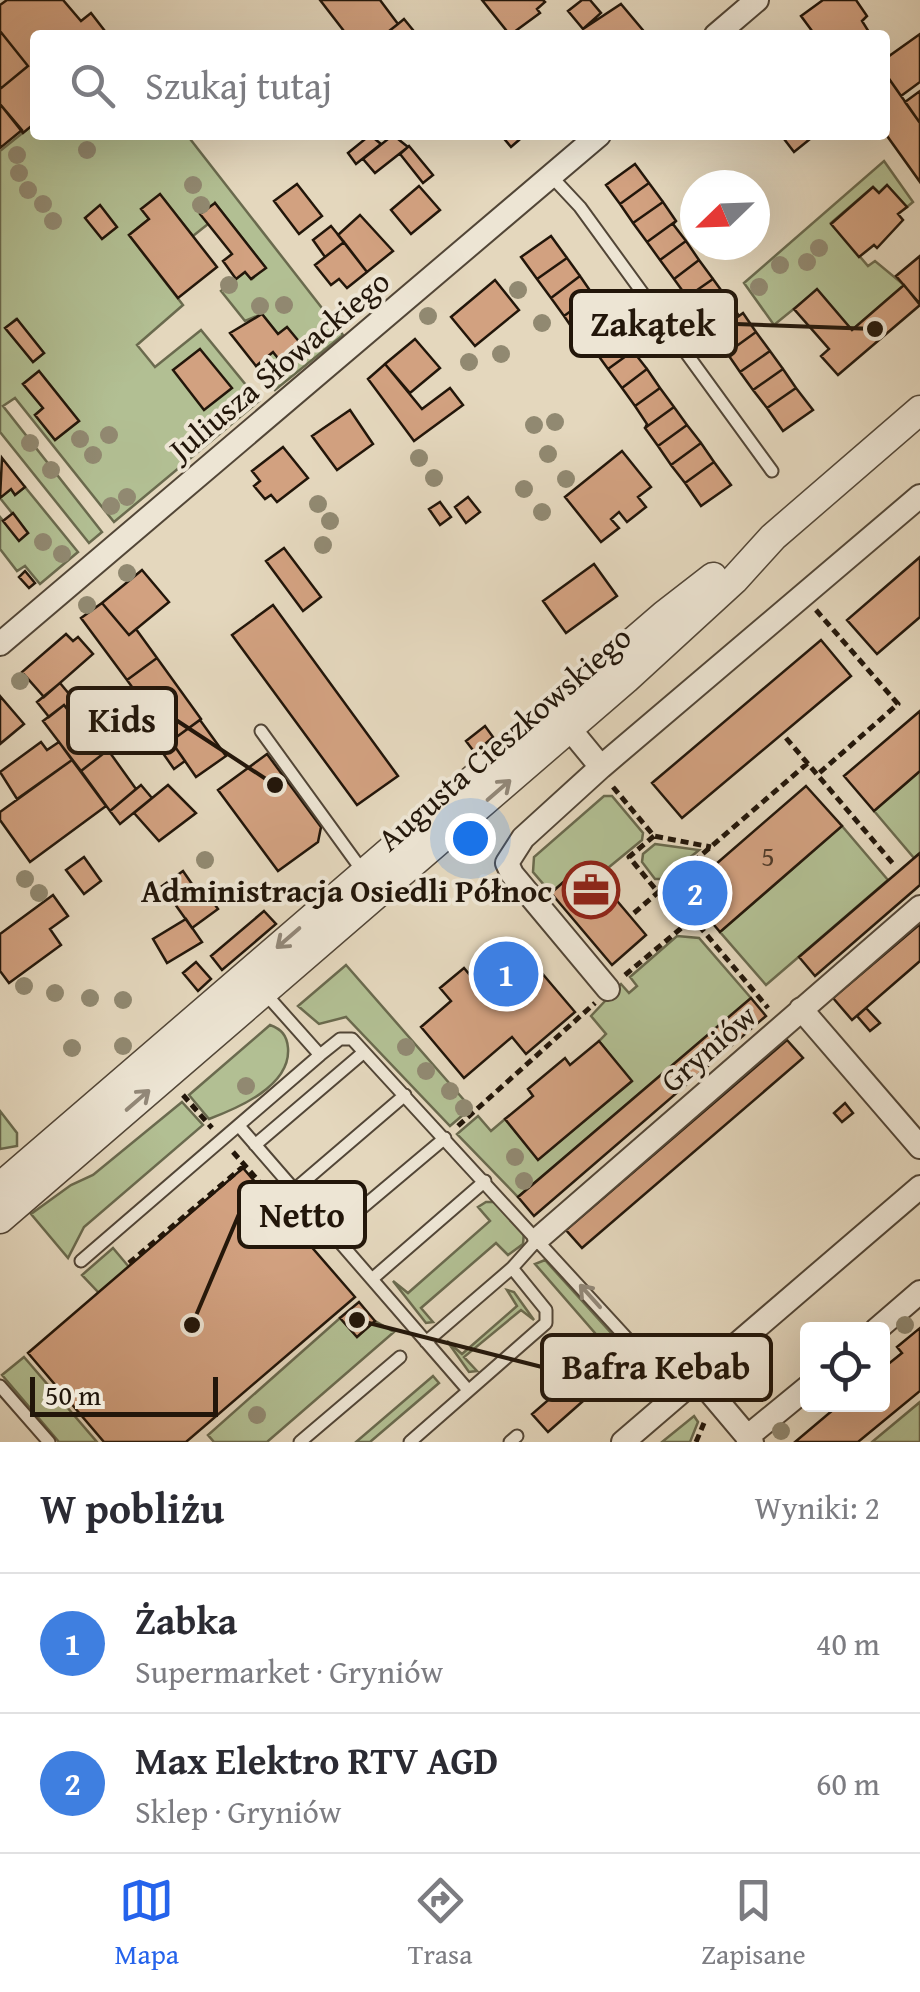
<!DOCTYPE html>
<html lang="pl">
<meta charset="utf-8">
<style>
body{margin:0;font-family:"Gentium Book Plus",serif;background:#f7f7f7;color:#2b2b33}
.controls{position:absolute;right:30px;bottom:30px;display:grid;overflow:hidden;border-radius:10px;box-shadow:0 10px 40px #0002}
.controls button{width:90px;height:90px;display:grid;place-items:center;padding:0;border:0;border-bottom:2px solid #e1e1e2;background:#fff;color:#2b2b33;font:50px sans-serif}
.compass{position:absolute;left:680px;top:170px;width:90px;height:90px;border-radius:50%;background:#fff;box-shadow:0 10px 40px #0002;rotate:247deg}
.scale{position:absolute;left:30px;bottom:25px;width:188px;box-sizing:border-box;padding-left:10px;border:5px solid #22160a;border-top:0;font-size:28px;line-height:35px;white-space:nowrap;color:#22160a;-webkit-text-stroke:8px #ede5d4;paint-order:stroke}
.you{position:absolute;left:470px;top:838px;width:35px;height:35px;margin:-25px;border:8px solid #fff;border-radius:50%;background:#1a73e8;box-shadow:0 0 0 15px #1a73e833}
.badge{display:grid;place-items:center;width:65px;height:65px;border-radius:50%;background:#2563eb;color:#fff;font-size:32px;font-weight:700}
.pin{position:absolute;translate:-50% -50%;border:5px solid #fff;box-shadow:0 2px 10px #0006}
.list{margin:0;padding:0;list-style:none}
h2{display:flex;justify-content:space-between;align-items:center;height:130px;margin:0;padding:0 40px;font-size:42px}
h2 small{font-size:32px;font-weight:400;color:#7c7c81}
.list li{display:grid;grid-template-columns:65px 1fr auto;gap:30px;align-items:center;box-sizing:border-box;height:140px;padding:0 40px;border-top:2px solid #e1e1e2}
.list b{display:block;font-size:38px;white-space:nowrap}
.list p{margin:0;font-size:32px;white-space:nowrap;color:#7c7c81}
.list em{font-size:32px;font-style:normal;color:#7c7c81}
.icon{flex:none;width:55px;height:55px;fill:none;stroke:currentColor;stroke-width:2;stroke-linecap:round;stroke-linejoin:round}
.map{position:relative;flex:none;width:920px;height:1442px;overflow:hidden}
.search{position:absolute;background:#fff;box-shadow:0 10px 40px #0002;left:30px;right:30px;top:30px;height:110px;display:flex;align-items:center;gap:25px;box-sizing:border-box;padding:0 35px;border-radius:10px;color:#7c7c81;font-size:38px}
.sheet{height:410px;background:#fff}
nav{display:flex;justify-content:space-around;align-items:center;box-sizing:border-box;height:140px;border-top:2px solid #e1e1e2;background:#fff;font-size:28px;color:#7c7c81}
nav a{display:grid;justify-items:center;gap:5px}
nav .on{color:#2563eb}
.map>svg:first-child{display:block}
</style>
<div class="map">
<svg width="920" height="1442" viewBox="0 0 920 1442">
<rect width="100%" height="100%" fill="#e4d7bd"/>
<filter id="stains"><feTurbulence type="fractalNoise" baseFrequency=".002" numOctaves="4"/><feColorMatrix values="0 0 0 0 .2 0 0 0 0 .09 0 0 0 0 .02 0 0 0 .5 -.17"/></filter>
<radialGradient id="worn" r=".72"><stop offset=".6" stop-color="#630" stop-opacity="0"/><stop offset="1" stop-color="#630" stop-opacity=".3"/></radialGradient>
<path fill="#b2bf93" stroke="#6a6a4e" stroke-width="2.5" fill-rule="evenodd" d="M 35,123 L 35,135 L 187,135 L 343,335 L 275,390 L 256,366 L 273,352 L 285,366 L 305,350 L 278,334 L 262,314 L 245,321 L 221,291 L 245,272 L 252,279 L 265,267 L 215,203 L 208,224 L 193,236 L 160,195 L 142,209 L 149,219 L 129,235 L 183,305 L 137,345 L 155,367 L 201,330 L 259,401 L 114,522 L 15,398 L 3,406 L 102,532 L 89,543 L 0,432 L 0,151 ZM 16,319 L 44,353 L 33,362 L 6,328 ZM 39,371 L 79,421 L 55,440 L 35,415 L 43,408 L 23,384 Z
M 884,161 L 913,202 L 907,207 L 887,185 L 879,193 L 873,187 L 831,223 L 868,266 L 875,261 L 904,285 L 852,330 L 817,290 L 774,325 L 744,283 Z
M 25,487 L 78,552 L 40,584 L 25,566 L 17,571 L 0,549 L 0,517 L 19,540 L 28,533 L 0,498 L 11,489 L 15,495 Z
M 920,771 L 920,853 L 914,858 L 874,811 Z
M 604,796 L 612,796 L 643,833 L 642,840 L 597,877 L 585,864 L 551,893 L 533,872 L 534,857 Z
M 842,826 L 888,880 L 766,985 L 720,932 Z
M 655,844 L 699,850 L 664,879 L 655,879 L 642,862 L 643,854 Z
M 677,936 L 699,938 L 751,998 L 518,1197 L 457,1134 L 478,1116 L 491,1131 L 505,1119 L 538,1159 L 631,1082 L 599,1041 L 606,1034 L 591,1016 L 621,984 L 629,993 L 637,986 L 630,977 Z
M 346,965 L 471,1108 L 450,1126 L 346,1017 L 319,1024 L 298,1006 Z
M 270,1025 C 281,1029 287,1035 288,1048 C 291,1086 238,1108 209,1119 L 189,1095 Z
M 182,1102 L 203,1125 L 84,1227 L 68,1258 L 31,1214 L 71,1185 L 93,1175 Z
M 0,1111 L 17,1133 L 17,1146 L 0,1149 Z
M 486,1202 L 497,1202 L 524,1232 L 523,1244 L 508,1255 L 496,1243 L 421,1308 L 433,1322 L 426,1323 L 393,1281 L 408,1293 L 490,1221 L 478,1207 Z
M 113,1248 L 129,1267 L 99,1293 L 82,1275 Z
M 545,1260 L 651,1377 L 641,1386 L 535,1264 Z
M 507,1290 L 514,1292 L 534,1320 L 521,1310 L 464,1357 L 477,1371 L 469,1372 L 447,1341 L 462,1354 L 517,1306 Z
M 340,1318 L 357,1337 L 375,1321 L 394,1332 L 267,1442 L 214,1442 L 208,1435 Z
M 24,1357 L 97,1442 L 59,1442 L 2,1375 Z
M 433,1376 L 439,1383 L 370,1442 L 356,1442 Z
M 920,1402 L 920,1442 L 872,1442 Z
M 694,1416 L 698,1422 L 690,1442 L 662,1442 Z"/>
<path fill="#d2a180" stroke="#22160a" stroke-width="2.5" d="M 7,0 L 63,0 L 81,21 L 91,13 L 108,35 L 35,35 L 35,123 L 23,133 L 0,104 L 0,89 L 28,66 L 0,31 L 0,5 Z
M 320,0 L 380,0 L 398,24 L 384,35 L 347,35 Z
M 482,0 L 543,0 L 545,2 L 537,9 L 540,13 L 510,35 Z
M 582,0 L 590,0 L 601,13 L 583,29 L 568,11 Z
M 823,0 L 856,0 L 867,16 L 862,21 L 869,32 L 815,35 L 801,16 Z
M 621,4 L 647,35 L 588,35 L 583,29 Z
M 404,19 L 417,35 L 384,35 L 398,24 Z
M 0,31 L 28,66 L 0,89 Z
M 920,34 L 920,82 L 901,96 L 885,73 L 885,59 Z
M 885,73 L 920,123 L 920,182 L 885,133 Z
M 920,91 L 920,123 L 905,102 Z
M 0,104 L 22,130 L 0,148 Z
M 370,135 L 381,144 L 356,164 L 348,153 Z
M 393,135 L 408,147 L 375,173 L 363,159 Z
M 501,135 L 515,135 L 519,140 L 511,147 Z
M 781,135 L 815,135 L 794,152 Z
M 409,146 L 433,175 L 423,183 L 400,154 Z
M 635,164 L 649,183 L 620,204 L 606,185 Z
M 649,183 L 663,202 L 633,223 L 620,204 Z
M 297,184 L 322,216 L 299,234 L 274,201 Z
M 887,185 L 907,207 L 898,214 L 903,220 L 877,248 L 874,245 L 859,257 L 831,224 L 873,187 L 879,193 Z
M 419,186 L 440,210 L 411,234 L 391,210 Z
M 160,194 L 217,267 L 178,298 L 129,235 L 149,219 L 141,209 Z
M 663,202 L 676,221 L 647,242 L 633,223 Z
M 215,203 L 266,268 L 251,279 L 245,272 L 236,279 L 223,261 L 232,254 L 200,214 Z
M 100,205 L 117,227 L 102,239 L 85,218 Z
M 360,215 L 393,251 L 367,272 L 338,235 Z
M 676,221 L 673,224 L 686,241 L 660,260 L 647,242 Z
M 331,226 L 344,242 L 325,257 L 313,240 Z
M 551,236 L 567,258 L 537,279 L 521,257 Z
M 686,241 L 699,260 L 674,279 L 660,260 Z
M 344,242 L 367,272 L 347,288 L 339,279 L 331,285 L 315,265 Z
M 920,256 L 920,304 L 896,276 Z
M 567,258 L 580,276 L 551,298 L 537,279 Z
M 699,260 L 713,279 L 687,297 L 674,279 Z
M 580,276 L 593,295 L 564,316 L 551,298 Z
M 713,279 L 726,297 L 700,316 L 687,297 Z
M 495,280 L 519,310 L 475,346 L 451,317 Z
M 904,285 L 920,305 L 838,375 L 821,356 L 829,349 L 794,309 L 817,289 L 852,330 Z
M 593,295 L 607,314 L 577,335 L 564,316 Z
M 726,297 L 739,316 L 743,313 L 714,334 L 700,316 Z
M 743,313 L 756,332 L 727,353 L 714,334 Z
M 262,314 L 278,334 L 287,327 L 306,350 L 285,367 L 273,352 L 256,366 L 230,333 Z
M 17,319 L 44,353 L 33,362 L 5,328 Z
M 620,332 L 633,351 L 608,369 L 595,351 Z
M 756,332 L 770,351 L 740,372 L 727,353 Z
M 415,339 L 440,368 L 410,393 L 385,364 Z
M 200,349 L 232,388 L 204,410 L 173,370 Z
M 633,351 L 647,369 L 622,388 L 608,369 Z
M 770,351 L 783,369 L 753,390 L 740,372 Z
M 385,364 L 422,409 L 450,388 L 463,405 L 414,441 L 368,379 Z
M 647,369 L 660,388 L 635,406 L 622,388 Z
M 783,369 L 796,388 L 767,408 L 753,390 Z
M 39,371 L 79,421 L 55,440 L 35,415 L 43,408 L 23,384 Z
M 660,388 L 674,407 L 645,428 L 647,424 L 635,406 Z
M 796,388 L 813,410 L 783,431 L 767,408 Z
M 674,407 L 687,425 L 658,446 L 645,428 Z
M 350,410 L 373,444 L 337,470 L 312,436 Z
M 687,425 L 701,443 L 671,465 L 658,446 Z
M 701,443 L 714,462 L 685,483 L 671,465 Z
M 283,447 L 308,478 L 277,502 L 271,495 L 265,499 L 254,486 L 260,481 L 252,471 Z
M 622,451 L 651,487 L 638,497 L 646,507 L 627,522 L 619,512 L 611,519 L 619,528 L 601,542 L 565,497 Z
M 2,458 L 25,487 L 15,495 L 11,489 L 0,498 Z
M 714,462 L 731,485 L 701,506 L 685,483 Z
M 468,497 L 480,512 L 466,523 L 455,507 Z
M 440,502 L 451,517 L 440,525 L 429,509 Z
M 13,513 L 28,533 L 19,541 L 3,521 Z
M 284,548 L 321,597 L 303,611 L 266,561 Z
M 920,557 L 920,617 L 877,654 L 847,620 Z
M 594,564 L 617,596 L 566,633 L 543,601 Z
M 142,570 L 169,602 L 129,635 L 102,603 Z
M 25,571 L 35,583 L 29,588 L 19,577 Z
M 102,603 L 129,635 L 136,629 L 157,658 L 127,680 L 81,618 Z
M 273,605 L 398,776 L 357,805 L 232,635 Z
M 66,634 L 73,641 L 78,637 L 93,654 L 44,697 L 22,672 Z
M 821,640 L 851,676 L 682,818 L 652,783 Z
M 157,658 L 201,719 L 171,741 L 127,680 Z
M 60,683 L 79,706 L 70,712 L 64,705 L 49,717 L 37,702 Z
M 131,687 L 171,741 L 160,749 L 121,694 Z
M 0,696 L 24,724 L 0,744 Z
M 64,705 L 95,746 L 101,741 L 108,750 L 81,771 L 43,721 Z
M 920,711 L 920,771 L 874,811 L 844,776 Z
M 200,720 L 226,756 L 196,777 L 171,741 Z
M 485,726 L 493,737 L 475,753 L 466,741 Z
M 171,741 L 185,761 L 174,769 L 160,749 Z
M 41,742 L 47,750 L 59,742 L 72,760 L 17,799 L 0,772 Z
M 108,750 L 136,789 L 110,811 L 81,771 Z
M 267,754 L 321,827 L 318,842 L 278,871 L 218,790 Z
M 72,760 L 106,806 L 30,862 L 0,820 L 0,812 Z
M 141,785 L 152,798 L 120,824 L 110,811 Z
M 168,785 L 196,813 L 159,841 L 134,813 Z
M 806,786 L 842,826 L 720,932 L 685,891 Z
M 920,853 L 920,885 L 815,976 L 799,957 Z
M 84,857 L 101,881 L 84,894 L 66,870 Z
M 585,863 L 646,935 L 612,965 L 551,893 Z
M 183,871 L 194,887 L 185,893 L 192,901 L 205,891 L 218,909 L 192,928 L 162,886 Z
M 53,895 L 68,916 L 50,929 L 61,945 L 9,983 L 0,971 L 0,934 Z
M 264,911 L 276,924 L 222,970 L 211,956 Z
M 186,919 L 202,942 L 167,963 L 153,939 Z
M 920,924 L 920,961 L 852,1020 L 833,998 Z
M 518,945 L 575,1012 L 526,1054 L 512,1037 L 464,1078 L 421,1027 L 451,1001 L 440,988 L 464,968 L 475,981 Z
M 196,962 L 211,979 L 198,991 L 183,973 Z
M 751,998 L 766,1016 L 534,1216 L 518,1197 Z
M 866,1008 L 880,1023 L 870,1031 L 857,1016 Z
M 787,1040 L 803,1058 L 582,1248 L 566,1230 Z
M 599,1041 L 632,1081 L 538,1160 L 505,1119 L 533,1096 L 528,1089 L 565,1058 L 570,1065 Z
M 845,1103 L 853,1113 L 842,1122 L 834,1113 Z
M 243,1168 L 355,1297 L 186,1442 L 104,1442 L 28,1353 Z
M 359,1302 L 375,1321 L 357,1337 L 340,1318 Z
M 920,1328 L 920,1391 L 858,1442 L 795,1442 L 840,1404 L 882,1404 L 882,1369 L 902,1353 L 897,1347 Z
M 576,1376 L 591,1394 L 548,1432 L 532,1414 Z"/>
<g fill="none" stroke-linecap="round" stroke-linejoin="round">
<g stroke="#524637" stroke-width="15">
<path id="service" d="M 551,176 L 580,207 L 772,471
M 261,731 L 364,873
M 320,1055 L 340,1039 L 352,1039 L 679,1395
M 239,1126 L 468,1390
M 255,1145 L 364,1052
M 294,1190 L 405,1095
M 332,1233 L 445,1138
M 81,1261 L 320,1055 L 263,991
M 372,1279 L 485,1181
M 426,1342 L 512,1268 L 539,1238
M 0,1386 L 49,1442
M 300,1442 L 400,1357
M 410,1442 L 546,1323 L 546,1310 L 512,1268
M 510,1442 L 517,1436"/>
</g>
<g stroke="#524637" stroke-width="26">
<path id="minor" d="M 716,35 L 757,0
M 0,644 L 599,135
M 559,716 L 601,767 L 523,838 L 507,863 L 512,874 L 608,989
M 601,767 L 920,496
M 801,1009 L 920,1147
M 539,1238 L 920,907
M 876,1330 L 920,1292
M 698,1378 L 752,1442
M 747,1437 L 808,1387
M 623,1442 L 920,1187"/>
</g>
<g stroke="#524637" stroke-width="31">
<path id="tertiary" d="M 0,1187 L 664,615 L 713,577
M 0,1219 L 626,679 L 734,580 L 773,537 L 920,410"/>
</g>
<path stroke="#22160a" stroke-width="5" stroke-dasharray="8 5" stroke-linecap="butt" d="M 816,610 L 898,704 L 817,775
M 786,738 L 895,866
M 613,787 L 654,836 L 711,847
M 654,836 L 629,857 L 685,925
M 634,913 L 808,763
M 625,975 L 685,925 L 701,928 L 768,1008
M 183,1095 L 212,1128
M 458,1126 L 595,1003
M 233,1152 L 302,1230
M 129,1263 L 245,1165
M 573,1370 L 628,1379
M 696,1442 L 704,1423"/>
<use href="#service" stroke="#ede5d4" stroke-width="11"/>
<use href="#minor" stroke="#ede5d4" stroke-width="22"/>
<use href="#tertiary" stroke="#ede5d4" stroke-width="28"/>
</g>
<g fill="#918971">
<circle cx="87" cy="150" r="9"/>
<circle cx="17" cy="155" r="9"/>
<circle cx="19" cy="173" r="9"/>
<circle cx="193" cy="185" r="9"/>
<circle cx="28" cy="190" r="9"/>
<circle cx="43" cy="204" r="9"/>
<circle cx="201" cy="205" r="9"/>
<circle cx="53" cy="221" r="9"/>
<circle cx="819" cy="248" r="9"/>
<circle cx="807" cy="262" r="9"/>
<circle cx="780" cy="265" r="9"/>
<circle cx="229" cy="285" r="9"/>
<circle cx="759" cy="287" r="9"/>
<circle cx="518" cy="290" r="9"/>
<circle cx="284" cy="305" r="9"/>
<circle cx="260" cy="306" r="9"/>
<circle cx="428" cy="316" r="9"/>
<circle cx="542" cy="323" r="9"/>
<circle cx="314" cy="339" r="9"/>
<circle cx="501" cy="354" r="9"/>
<circle cx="469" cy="362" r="9"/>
<circle cx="240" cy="403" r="9"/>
<circle cx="555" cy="422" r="9"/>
<circle cx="534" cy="425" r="9"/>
<circle cx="214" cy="426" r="9"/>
<circle cx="109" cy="435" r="9"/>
<circle cx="80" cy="439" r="9"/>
<circle cx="30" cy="443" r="9"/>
<circle cx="548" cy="454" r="9"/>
<circle cx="93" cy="455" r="9"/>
<circle cx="419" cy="458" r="9"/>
<circle cx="51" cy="470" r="9"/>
<circle cx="434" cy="478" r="9"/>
<circle cx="566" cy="479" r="9"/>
<circle cx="524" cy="489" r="9"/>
<circle cx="127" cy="497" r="9"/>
<circle cx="318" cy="504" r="9"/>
<circle cx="111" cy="506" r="9"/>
<circle cx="542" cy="512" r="9"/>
<circle cx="330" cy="521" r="9"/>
<circle cx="43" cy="542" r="9"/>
<circle cx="323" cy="545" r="9"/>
<circle cx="62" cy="554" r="9"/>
<circle cx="127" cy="573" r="9"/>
<circle cx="87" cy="605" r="9"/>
<circle cx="20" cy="681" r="9"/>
<circle cx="205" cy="860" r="9"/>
<circle cx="25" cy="879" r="9"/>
<circle cx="39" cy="893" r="9"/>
<circle cx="24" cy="986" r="9"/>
<circle cx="55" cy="993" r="9"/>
<circle cx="90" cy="998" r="9"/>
<circle cx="123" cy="1000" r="9"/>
<circle cx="123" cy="1046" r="9"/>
<circle cx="406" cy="1047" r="9"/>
<circle cx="72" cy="1048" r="9"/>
<circle cx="426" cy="1071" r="9"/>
<circle cx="246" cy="1086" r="9"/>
<circle cx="450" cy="1091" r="9"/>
<circle cx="464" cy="1108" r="9"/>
<circle cx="515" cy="1157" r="9"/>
<circle cx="524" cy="1181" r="9"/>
<circle cx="905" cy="1325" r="9"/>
<circle cx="257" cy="1415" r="9"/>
<circle cx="781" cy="1431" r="9"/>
</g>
<defs><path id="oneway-shaft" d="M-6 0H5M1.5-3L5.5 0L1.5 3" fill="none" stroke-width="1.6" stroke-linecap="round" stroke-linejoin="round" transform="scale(2.5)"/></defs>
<g stroke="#928879">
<use href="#oneway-shaft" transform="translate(499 790) rotate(-41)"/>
<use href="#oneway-shaft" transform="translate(288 938) rotate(139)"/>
<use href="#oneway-shaft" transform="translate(138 1100) rotate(-41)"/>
<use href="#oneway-shaft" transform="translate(590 1296) rotate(-132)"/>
</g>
<defs>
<g id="office-ring" transform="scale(2.875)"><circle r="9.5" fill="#ede5d4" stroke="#8f2418" stroke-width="1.5"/><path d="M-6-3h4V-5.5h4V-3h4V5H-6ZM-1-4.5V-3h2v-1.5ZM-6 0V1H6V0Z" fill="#8f2418"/></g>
</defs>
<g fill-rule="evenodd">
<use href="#office-ring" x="591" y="890"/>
</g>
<g text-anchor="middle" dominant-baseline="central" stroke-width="8" stroke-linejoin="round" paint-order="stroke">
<g font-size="28" fill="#4e3928">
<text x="768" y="855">5</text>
</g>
<g font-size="32" fill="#22160a" stroke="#ede5d4">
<text transform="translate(279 365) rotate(-40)">Juliusza Słowackiego</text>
<text transform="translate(504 738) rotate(-41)">Augusta Cieszkowskiego</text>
<text transform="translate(708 1048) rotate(-41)">Gryniów</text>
</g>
<g font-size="32" font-weight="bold" fill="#22160a" stroke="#ede5d4" text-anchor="end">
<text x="552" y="890">Administracja Osiedli Północ</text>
</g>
</g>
<path fill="none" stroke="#22160a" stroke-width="4" d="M875 329L736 324M275 785L176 720M192 1325L239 1214M357 1320L542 1367"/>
<g fill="#22160a" stroke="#ede5d4" stroke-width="4">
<circle cx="875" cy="329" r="10"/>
<circle cx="275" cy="785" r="10"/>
<circle cx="192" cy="1325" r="10"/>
<circle cx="357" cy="1320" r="10"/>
</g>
<g fill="#ede5d4" stroke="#22160a" stroke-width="4">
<rect x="571" y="291" width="165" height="65" rx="10"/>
<rect x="68" y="688" width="108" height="65" rx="10"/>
<rect x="239" y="1182" width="126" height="65" rx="10"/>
<rect x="542" y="1335" width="229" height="65" rx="10"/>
</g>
<g font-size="35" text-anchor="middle" font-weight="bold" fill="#22160a">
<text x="653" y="336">Zakątek</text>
<text x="122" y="732">Kids</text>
<text x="302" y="1227">Netto</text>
<text x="656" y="1379">Bafra Kebab</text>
</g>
<rect width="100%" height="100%" filter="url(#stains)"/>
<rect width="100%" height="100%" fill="url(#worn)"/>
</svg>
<div class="controls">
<button><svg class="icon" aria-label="locate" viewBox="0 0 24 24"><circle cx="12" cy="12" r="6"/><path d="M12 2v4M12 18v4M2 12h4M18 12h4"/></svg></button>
</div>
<svg class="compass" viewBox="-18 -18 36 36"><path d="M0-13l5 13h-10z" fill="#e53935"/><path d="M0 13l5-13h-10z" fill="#7c7c81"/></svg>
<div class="scale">50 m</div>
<div class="you"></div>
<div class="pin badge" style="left:506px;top:974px;background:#3f7fe0">1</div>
<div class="pin badge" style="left:695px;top:893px;background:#3f7fe0">2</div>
<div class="search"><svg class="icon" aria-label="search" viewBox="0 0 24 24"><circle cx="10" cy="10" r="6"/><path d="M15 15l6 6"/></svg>Szukaj tutaj</div>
</div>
<section class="sheet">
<h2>W pobliżu<small>Wyniki: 2</small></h2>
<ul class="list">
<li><span class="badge" style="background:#3f7fe0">1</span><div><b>Żabka</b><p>Supermarket · Gryniów</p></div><em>40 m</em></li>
<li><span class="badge" style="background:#3f7fe0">2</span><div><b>Max Elektro RTV AGD</b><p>Sklep · Gryniów</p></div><em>60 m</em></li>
</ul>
</section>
<nav>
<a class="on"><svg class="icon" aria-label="map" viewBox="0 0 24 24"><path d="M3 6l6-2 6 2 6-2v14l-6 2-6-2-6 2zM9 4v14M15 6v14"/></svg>Mapa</a>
<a><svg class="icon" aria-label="directions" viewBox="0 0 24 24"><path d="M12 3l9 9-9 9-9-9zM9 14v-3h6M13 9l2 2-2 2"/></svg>Trasa</a>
<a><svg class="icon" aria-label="saved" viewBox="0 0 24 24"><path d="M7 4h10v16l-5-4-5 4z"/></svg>Zapisane</a>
</nav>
